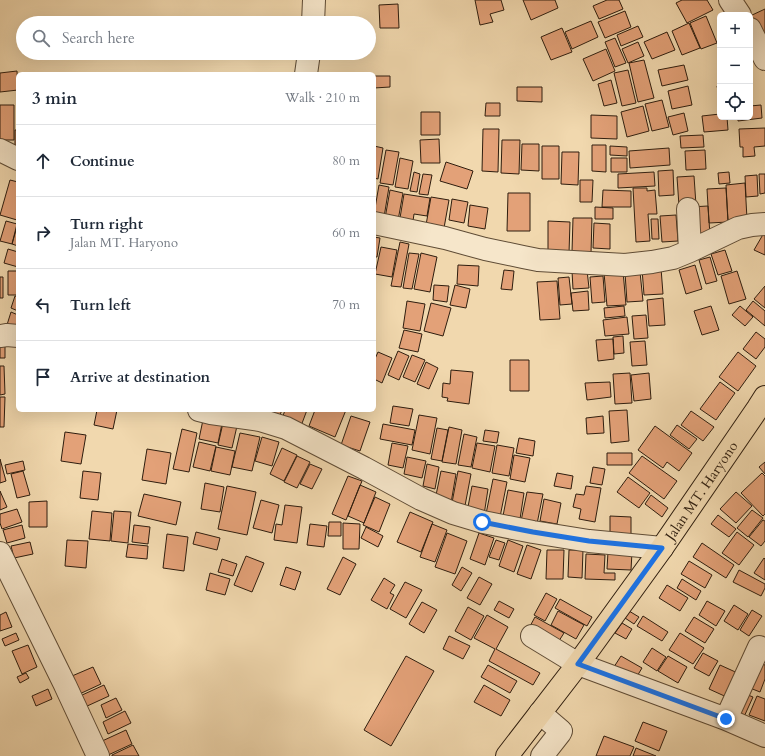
<!DOCTYPE html>
<meta charset="utf-8">
<style>
body{margin:0;font-family:Cardo,serif;background:#f6f6f7;color:#1f2937}
.controls{position:absolute;right:12px;top:12px;display:grid;overflow:hidden;border-radius:6px;box-shadow:0 4px 16px #0002}
.controls button{width:36px;height:36px;display:grid;place-items:center;padding:0;border:0;border-bottom:1px solid #e0e1e3;background:#fff;color:#1f2937;font:20px sans-serif}
.stop{position:absolute;width:12px;height:12px;margin:-9px;border:3px solid #1a73e8;border-radius:50%;background:#fff}
.stop.end{background:#1a73e8;border-color:#fff;box-shadow:0 1px 4px #0008}
.list{margin:0;padding:0;list-style:none}
h2{display:flex;justify-content:space-between;align-items:center;height:52px;margin:0;padding:0 16px;font-size:17px}
h2 small{font-size:13px;font-weight:400;color:#747a83}
.list li{display:grid;grid-template-columns:26px 1fr auto;gap:12px;align-items:center;box-sizing:border-box;height:72px;padding:0 16px;border-top:1px solid #e0e1e3}
.list b{display:block;font-size:15px;white-space:nowrap}
.list p{margin:0;font-size:13px;white-space:nowrap;color:#747a83}
.list em{font-size:13px;font-style:normal;color:#747a83}
.icon{flex:none;width:22px;height:22px;fill:none;stroke:currentColor;stroke-width:2;stroke-linecap:round;stroke-linejoin:round}
.map{position:relative;flex:none;width:765px;height:756px;overflow:hidden}
.search{position:absolute;background:#fff;box-shadow:0 4px 16px #0002;left:16px;top:16px;width:360px;height:44px;display:flex;align-items:center;gap:10px;box-sizing:border-box;padding:0 14px;border-radius:22px;color:#747a83;font-size:15px}
.panel{position:absolute;background:#fff;box-shadow:0 4px 16px #0002;left:16px;top:72px;width:360px;height:340px;border-radius:6px}
.map>svg:first-child{display:block}
</style>
<div class="map">
<svg width="765" height="756" viewBox="0 0 765 756">
<rect width="100%" height="100%" fill="#f1d8ae"/>
<filter id="stains"><feTurbulence type="fractalNoise" baseFrequency=".005" numOctaves="4"/><feColorMatrix values="0 0 0 0 .2 0 0 0 0 .09 0 0 0 0 .02 0 0 0 .5 -.17"/></filter>
<radialGradient id="worn" r=".72"><stop offset=".6" stop-color="#630" stop-opacity="0"/><stop offset="1" stop-color="#630" stop-opacity=".3"/></radialGradient>
<path fill="#e3a178" stroke="#2e1d0e" d="M 475,0 L 501,0 L 504,10 L 490,14 L 493,22 L 480,25 Z
M 523,0 L 555,0 L 558,8 L 531,20 Z
M 607,0 L 619,0 L 623,9 L 599,19 L 593,6 Z
M 682,0 L 707,0 L 713,10 L 687,23 L 676,3 Z
M 398,4 L 399,28 L 380,28 L 379,5 Z
M 765,9 L 765,36 L 750,24 L 750,16 Z
M 625,11 L 631,27 L 605,38 L 598,22 Z
M 706,16 L 717,43 L 701,49 L 690,23 Z
M 591,21 L 598,37 L 572,49 L 565,32 Z
M 689,23 L 700,48 L 682,55 L 672,31 Z
M 638,26 L 643,37 L 621,46 L 617,35 Z
M 562,28 L 572,52 L 551,60 L 541,37 Z
M 667,32 L 675,50 L 652,59 L 644,42 Z
M 615,38 L 626,63 L 615,67 L 605,42 Z
M 638,42 L 644,56 L 628,63 L 622,49 Z
M 606,49 L 615,71 L 593,81 L 583,59 Z
M 644,60 L 654,98 L 638,102 L 629,63 Z
M 684,65 L 688,80 L 662,86 L 658,70 Z
M 628,70 L 636,103 L 622,106 L 614,73 Z
M 17,71 L 18,90 L 0,92 L 0,73 Z
M 374,76 L 390,76 L 390,87 L 374,88 Z
M 611,80 L 617,103 L 604,106 L 598,84 Z
M 720,85 L 720,100 L 717,86 Z
M 688,86 L 692,105 L 672,109 L 668,91 Z
M 517,87 L 542,87 L 542,102 L 517,101 Z
M 662,100 L 669,127 L 652,131 L 645,104 Z
M 486,103 L 500,103 L 500,116 L 485,116 Z
M 0,105 L 14,105 L 14,140 L 0,140 Z
M 761,105 L 762,118 L 738,121 L 738,117 L 750,117 L 750,106 Z
M 643,106 L 649,131 L 627,137 L 621,112 Z
M 421,112 L 440,112 L 440,135 L 421,135 Z
M 684,113 L 688,131 L 673,135 L 668,117 Z
M 720,114 L 720,117 L 727,117 L 728,130 L 704,132 L 702,116 Z
M 591,115 L 617,116 L 617,139 L 591,138 Z
M 765,128 L 765,146 L 754,147 L 755,156 L 743,157 L 743,147 L 740,147 L 739,129 Z
M 483,129 L 499,129 L 498,172 L 482,171 Z
M 15,130 L 18,130 L 18,156 L 15,156 Z
M 703,135 L 704,147 L 681,148 L 680,136 Z
M 439,139 L 440,163 L 421,163 L 420,140 Z
M 502,140 L 520,140 L 519,174 L 501,173 Z
M 522,144 L 539,144 L 539,171 L 521,170 Z
M 592,145 L 606,145 L 606,172 L 592,171 Z
M 374,146 L 383,148 L 378,179 L 374,178 Z
M 542,146 L 559,146 L 559,179 L 542,179 Z
M 610,146 L 627,147 L 627,156 L 610,155 Z
M 669,148 L 670,165 L 630,168 L 629,151 Z
M 386,150 L 399,152 L 393,185 L 380,183 Z
M 705,150 L 706,169 L 686,170 L 685,151 Z
M 562,152 L 579,152 L 578,185 L 561,184 Z
M 400,158 L 413,161 L 408,189 L 395,187 Z
M 611,158 L 627,158 L 627,172 L 611,172 Z
M 446,162 L 473,171 L 467,189 L 440,181 Z
M 673,170 L 674,195 L 659,196 L 658,171 Z
M 414,172 L 420,174 L 417,192 L 410,191 Z
M 654,172 L 655,186 L 618,188 L 618,174 Z
M 729,172 L 730,183 L 719,184 L 718,173 Z
M 423,174 L 432,175 L 428,195 L 419,194 Z
M 759,174 L 765,174 L 765,193 L 760,194 Z
M 757,175 L 758,196 L 746,197 L 745,176 Z
M 694,176 L 696,205 L 679,206 L 677,177 Z
M 10,180 L 18,182 L 18,215 L 17,220 L 0,215 Z
M 580,180 L 593,180 L 592,202 L 580,202 Z
M 745,183 L 747,219 L 728,220 L 726,185 Z
M 379,185 L 389,187 L 384,217 L 374,214 Z
M 633,188 L 647,188 L 647,191 L 655,190 L 657,214 L 648,214 L 650,241 L 636,242 Z
M 726,188 L 728,222 L 709,223 L 707,189 Z
M 390,190 L 403,193 L 397,226 L 384,224 Z
M 603,190 L 631,191 L 631,207 L 602,207 Z
M 508,193 L 530,193 L 530,231 L 507,231 Z
M 404,194 L 430,198 L 427,216 L 414,214 L 413,221 L 400,218 Z
M 431,197 L 449,200 L 444,228 L 426,225 Z
M 452,199 L 468,202 L 464,223 L 449,220 Z
M 470,205 L 488,208 L 485,229 L 468,226 Z
M 708,206 L 710,235 L 692,237 L 690,207 Z
M 595,207 L 613,208 L 613,219 L 595,219 Z
M 676,215 L 678,241 L 662,242 L 660,216 Z
M 573,218 L 592,218 L 591,253 L 572,252 Z
M 651,219 L 658,219 L 659,239 L 652,239 Z
M 6,221 L 17,224 L 12,244 L 0,241 Z
M 548,221 L 570,222 L 569,253 L 548,252 Z
M 18,223 L 18,246 L 12,244 Z
M 594,223 L 610,224 L 610,249 L 593,248 Z
M 765,231 L 765,255 L 754,250 Z
M 374,237 L 380,238 L 377,257 L 374,257 Z
M 400,242 L 409,244 L 401,287 L 391,286 Z
M 381,247 L 397,250 L 392,277 L 375,274 Z
M 8,249 L 18,252 L 18,267 L 4,263 Z
M 725,250 L 732,271 L 718,275 L 711,254 Z
M 409,253 L 419,254 L 412,289 L 403,288 Z
M 421,253 L 437,257 L 430,292 L 414,289 Z
M 710,257 L 717,281 L 706,284 L 699,260 Z
M 458,265 L 479,266 L 478,286 L 457,284 Z
M 695,265 L 702,289 L 686,294 L 679,270 Z
M 661,268 L 663,294 L 644,295 L 642,269 Z
M 504,270 L 514,271 L 512,290 L 501,289 Z
M 587,270 L 589,288 L 573,289 L 572,271 Z
M 8,271 L 18,271 L 18,295 L 8,295 Z
M 623,271 L 626,305 L 607,306 L 604,273 Z
M 737,271 L 746,299 L 729,304 L 721,276 Z
M 640,272 L 643,301 L 627,302 L 625,273 Z
M 603,276 L 605,302 L 592,303 L 590,277 Z
M 0,277 L 3,277 L 3,298 L 0,298 Z
M 569,277 L 572,304 L 560,305 L 558,278 Z
M 557,281 L 560,319 L 540,320 L 537,282 Z
M 434,285 L 449,286 L 447,302 L 433,300 Z
M 455,285 L 470,289 L 466,308 L 450,305 Z
M 765,286 L 765,308 L 754,299 Z
M 588,291 L 589,310 L 573,311 L 571,293 Z
M 15,296 L 18,297 L 18,311 L 11,308 Z
M 663,298 L 665,325 L 649,326 L 647,300 Z
M 407,301 L 425,304 L 420,331 L 403,328 Z
M 753,301 L 765,311 L 765,326 L 746,310 Z
M 431,303 L 451,308 L 443,336 L 424,331 Z
M 624,306 L 625,316 L 605,318 L 604,308 Z
M 711,306 L 719,330 L 702,335 L 694,311 Z
M 740,306 L 753,317 L 745,326 L 732,315 Z
M 11,312 L 18,315 L 18,332 L 6,328 Z
M 646,315 L 648,338 L 634,339 L 632,316 Z
M 627,317 L 629,334 L 605,336 L 603,320 Z
M 404,330 L 422,334 L 418,352 L 399,348 Z
M 756,332 L 765,339 L 765,347 L 756,359 L 743,349 Z
M 623,336 L 624,353 L 614,354 L 613,337 Z
M 613,339 L 614,359 L 598,361 L 596,340 Z
M 0,340 L 5,340 L 5,358 L 0,358 Z
M 645,341 L 647,365 L 632,366 L 630,342 Z
M 398,351 L 409,356 L 399,380 L 388,375 Z
M 378,352 L 392,358 L 382,383 L 374,379 L 374,361 Z
M 738,352 L 756,366 L 738,391 L 719,377 Z
M 412,355 L 425,360 L 415,382 L 403,377 Z
M 510,360 L 529,360 L 529,391 L 510,391 Z
M 426,362 L 438,368 L 429,389 L 417,384 Z
M 0,366 L 4,366 L 5,394 L 0,395 Z
M 451,370 L 473,372 L 469,404 L 447,401 L 448,398 L 442,397 L 443,383 L 450,384 Z
M 630,373 L 632,403 L 615,404 L 613,374 Z
M 649,373 L 651,399 L 634,401 L 631,375 Z
M 610,382 L 611,397 L 587,400 L 585,383 Z
M 720,382 L 735,393 L 716,420 L 700,409 Z
M 0,397 L 5,397 L 4,427 L 0,427 Z
M 393,406 L 413,409 L 409,426 L 390,423 Z
M 97,410 L 117,410 L 113,429 L 94,425 Z
M 258,410 L 282,410 L 277,422 Z
M 285,410 L 307,410 L 301,426 L 282,419 Z
M 315,410 L 346,410 L 335,437 L 309,426 Z
M 627,410 L 629,441 L 611,443 L 609,411 Z
M 691,411 L 714,427 L 703,441 L 681,425 Z
M 204,415 L 223,419 L 218,443 L 199,439 Z
M 419,415 L 437,418 L 430,454 L 412,450 Z
M 351,416 L 370,422 L 360,451 L 341,445 Z
M 603,416 L 604,433 L 587,434 L 586,418 Z
M 223,423 L 237,426 L 232,448 L 218,445 Z
M 383,424 L 415,430 L 412,445 L 380,439 Z
M 677,425 L 697,439 L 689,449 L 670,435 Z
M 655,426 L 692,453 L 679,471 L 667,462 L 663,468 L 638,450 Z
M 449,427 L 462,430 L 456,464 L 442,462 Z
M 437,428 L 448,430 L 442,461 L 431,459 Z
M 182,429 L 197,433 L 189,472 L 173,469 Z
M 485,430 L 499,432 L 497,443 L 483,441 Z
M 65,432 L 86,435 L 81,464 L 61,461 Z
M 240,433 L 260,437 L 252,471 L 232,467 Z
M 464,434 L 477,437 L 471,467 L 458,465 Z
M 262,437 L 279,442 L 272,466 L 255,461 Z
M 519,438 L 535,441 L 533,456 L 516,453 Z
M 199,442 L 216,446 L 210,471 L 193,467 Z
M 392,443 L 408,446 L 403,468 L 388,465 Z
M 477,443 L 495,446 L 490,472 L 472,468 Z
M 497,445 L 514,448 L 509,476 L 492,473 Z
M 216,447 L 235,451 L 230,475 L 211,471 Z
M 282,448 L 297,455 L 284,481 L 270,474 Z
M 147,449 L 171,453 L 166,484 L 142,480 Z
M 607,453 L 632,453 L 632,465 L 607,465 Z
M 514,455 L 530,458 L 525,482 L 510,479 Z
M 297,456 L 310,462 L 297,488 L 284,482 Z
M 642,456 L 677,481 L 664,499 L 629,473 Z
M 407,457 L 426,461 L 422,478 L 404,474 Z
M 0,459 L 6,481 L 0,483 Z
M 23,461 L 25,470 L 7,474 L 5,465 Z
M 765,462 L 765,474 L 759,467 Z
M 310,464 L 322,469 L 312,489 L 300,484 Z
M 427,464 L 439,467 L 435,489 L 423,486 Z
M 593,467 L 605,469 L 602,485 L 590,483 Z
M 23,471 L 30,495 L 17,498 L 11,474 Z
M 83,471 L 101,473 L 98,500 L 80,498 Z
M 441,471 L 456,474 L 451,503 L 435,500 Z
M 458,471 L 471,474 L 464,511 L 451,508 Z
M 557,473 L 573,476 L 571,489 L 554,486 Z
M 762,473 L 765,476 L 765,514 L 763,516 L 741,493 Z
M 348,476 L 362,481 L 346,520 L 332,514 Z
M 628,477 L 650,493 L 639,508 L 617,492 Z
M 493,479 L 507,482 L 500,517 L 486,514 Z
M 205,483 L 224,487 L 220,512 L 201,509 Z
M 360,485 L 376,492 L 364,523 L 348,516 Z
M 227,486 L 256,492 L 247,535 L 218,529 Z
M 472,486 L 488,489 L 484,515 L 467,512 Z
M 586,486 L 601,488 L 595,522 L 579,519 L 581,509 L 573,507 L 576,494 L 584,495 Z
M 508,490 L 524,493 L 520,519 L 503,516 Z
M 0,491 L 7,507 L 0,510 Z
M 527,492 L 543,494 L 537,524 L 521,521 Z
M 736,492 L 752,506 L 736,523 L 720,509 Z
M 144,494 L 181,502 L 176,525 L 138,516 Z
M 651,495 L 668,508 L 662,517 L 645,504 Z
M 375,497 L 390,504 L 379,532 L 363,525 Z
M 544,499 L 561,503 L 557,524 L 540,521 Z
M 261,500 L 279,505 L 272,533 L 253,528 Z
M 47,501 L 47,527 L 29,527 L 29,502 Z
M 285,505 L 302,507 L 297,543 L 274,540 L 276,524 L 282,525 Z
M 17,509 L 22,522 L 2,529 L 0,523 L 0,514 Z
M 752,510 L 763,518 L 748,537 L 737,528 Z
M 92,511 L 112,513 L 110,541 L 89,539 Z
M 114,511 L 131,512 L 128,543 L 111,541 Z
M 410,512 L 433,522 L 421,552 L 397,542 Z
M 718,515 L 736,529 L 729,537 L 711,524 Z
M 610,516 L 631,517 L 631,536 L 610,535 Z
M 763,520 L 765,521 L 765,541 L 761,546 L 749,537 Z
M 329,522 L 341,522 L 341,536 L 328,536 Z
M 343,523 L 360,524 L 359,549 L 343,549 Z
M 310,524 L 327,526 L 324,547 L 307,545 Z
M 432,524 L 447,530 L 435,562 L 420,557 Z
M 22,525 L 25,538 L 7,543 L 3,530 Z
M 134,525 L 150,527 L 148,544 L 132,542 Z
M 366,527 L 383,536 L 378,547 L 361,538 Z
M 196,532 L 220,538 L 217,550 L 193,544 Z
M 737,532 L 754,545 L 739,565 L 722,553 Z
M 447,533 L 467,541 L 455,574 L 435,567 Z
M 479,533 L 494,538 L 485,565 L 470,559 Z
M 167,534 L 188,537 L 184,571 L 163,568 Z
M 67,540 L 88,541 L 86,568 L 65,566 Z
M 496,540 L 505,543 L 499,560 L 489,557 Z
M 508,540 L 523,546 L 514,572 L 499,566 Z
M 30,542 L 33,554 L 14,558 L 11,546 Z
M 702,543 L 734,565 L 726,578 L 693,557 Z
M 128,544 L 148,546 L 147,559 L 126,557 Z
M 527,545 L 541,550 L 531,579 L 517,574 Z
M 547,550 L 564,550 L 563,579 L 546,579 Z
M 569,550 L 583,550 L 582,578 L 568,577 Z
M 608,552 L 632,552 L 631,570 L 607,569 Z
M 586,554 L 605,555 L 604,573 L 615,573 L 615,580 L 585,579 Z
M 246,556 L 264,563 L 252,592 L 234,585 Z
M 343,557 L 356,564 L 340,595 L 327,589 Z
M 764,558 L 765,559 L 765,580 L 754,573 Z
M 222,559 L 237,564 L 233,576 L 218,572 Z
M 689,561 L 712,575 L 705,588 L 681,574 Z
M 286,567 L 301,572 L 295,590 L 280,585 Z
M 462,567 L 472,573 L 461,591 L 452,585 Z
M 739,570 L 765,584 L 765,588 L 761,596 L 733,582 Z
M 210,573 L 230,579 L 225,595 L 206,590 Z
M 479,577 L 492,584 L 480,605 L 467,598 Z
M 384,578 L 395,585 L 390,593 L 394,595 L 387,609 L 371,600 Z
M 682,579 L 701,591 L 696,600 L 677,588 Z
M 405,582 L 422,590 L 406,618 L 390,609 Z
M 667,585 L 688,598 L 680,611 L 659,598 Z
M 546,593 L 557,599 L 545,621 L 534,615 Z
M 560,599 L 592,617 L 587,626 L 555,608 Z
M 499,601 L 514,609 L 509,618 L 494,610 Z
M 707,601 L 725,611 L 716,626 L 699,615 Z
M 422,602 L 437,610 L 424,633 L 409,624 Z
M 734,605 L 748,614 L 738,630 L 724,621 Z
M 468,607 L 484,616 L 471,640 L 455,631 Z
M 752,610 L 762,616 L 749,636 L 740,630 Z
M 558,611 L 584,625 L 576,639 L 551,625 Z
M 629,611 L 639,617 L 634,624 L 625,618 Z
M 6,612 L 12,627 L 0,631 L 0,615 Z
M 487,615 L 508,627 L 496,649 L 540,673 L 533,685 L 489,661 L 495,649 L 474,638 Z
M 643,616 L 668,632 L 662,641 L 637,626 Z
M 535,617 L 564,633 L 557,644 L 529,628 Z
M 694,617 L 714,629 L 705,643 L 685,631 Z
M 622,623 L 632,629 L 626,639 L 615,633 Z
M 16,633 L 19,640 L 5,646 L 2,639 Z
M 680,633 L 704,648 L 693,664 L 669,650 Z
M 449,636 L 470,646 L 463,659 L 443,649 Z
M 28,645 L 37,667 L 22,674 L 12,651 Z
M 652,648 L 666,657 L 657,671 L 643,662 Z
M 703,653 L 718,661 L 709,676 L 694,668 Z
M 406,656 L 434,671 L 391,746 L 364,730 Z
M 621,656 L 642,668 L 633,683 L 612,670 Z
M 668,656 L 687,667 L 678,683 L 658,671 Z
M 756,661 L 765,665 L 765,679 L 760,692 L 745,686 Z
M 488,665 L 517,681 L 510,693 L 481,677 Z
M 720,665 L 742,675 L 731,699 L 709,689 Z
M 93,667 L 101,684 L 73,697 L 65,679 Z
M 26,673 L 29,678 L 20,683 L 17,677 Z
M 104,685 L 109,696 L 85,707 L 80,696 Z
M 484,685 L 510,700 L 501,716 L 474,702 Z
M 48,689 L 52,699 L 36,706 L 32,696 Z
M 743,693 L 753,697 L 743,719 L 733,714 Z
M 757,696 L 765,699 L 765,721 L 749,715 Z
M 116,698 L 122,710 L 106,718 L 101,705 Z
M 125,711 L 131,723 L 108,734 L 103,722 Z
M 643,722 L 667,731 L 659,751 L 635,741 Z
M 126,730 L 132,744 L 106,756 L 100,742 Z
M 604,736 L 634,747 L 630,756 L 596,756 Z
M 133,745 L 139,756 L 112,756 L 112,755 Z
M 636,748 L 656,756 L 633,756 Z"/>
<g fill="none" stroke-linecap="round" stroke-linejoin="round">
<g stroke="#5f4c36" stroke-width="24">
<path id="minor" d="M 730,0 L 740,15
M 313,23 L 314,0
M 750,29 L 765,59
M 306,74 L 309,53
M 0,150 L 18,159
M 688,209 L 690,251
M 374,223 L 445,238 L 485,249 L 523,257 L 538,260 L 625,265 L 652,262 L 673,258 L 690,251 L 738,228 L 752,225 L 765,224
M 0,336 L 7,335 L 18,336
M 199,410 L 211,413 L 260,420 L 286,428 L 364,468 L 421,499 L 453,513 L 483,522 L 533,532 L 589,541 L 662,548
M 0,553 L 65,685 L 98,756
M 532,636 L 578,664 L 726,719 L 765,736
M 540,713 L 561,731 L 560,733 L 542,756
M 726,719 L 759,647"/>
</g>
<g stroke="#2e1d0e" stroke-width="24">
<g id="major">
<path id="s1" d="M 507,756 L 578,664 L 662,548 L 758,408 L 765,397"/>
</g>
</g>
<use href="#minor" stroke="#f6e6ca" stroke-width="22"/>
<use href="#major" stroke="#f1d8ae" stroke-width="22"/>
</g>
<g fill="none" stroke-linecap="round" stroke-linejoin="round">
<path stroke="#1a73e8" stroke-width="5" d="M 482,522 L 533,532 L 589,541 L 662,548 L 578,664 L 726,719"/>
</g>
<g text-anchor="middle" dominant-baseline="central" stroke-width="4" stroke-linejoin="round" paint-order="stroke">
<g font-size="14" fill="#2e1d0e" stroke="#f6e6ca">
<text stroke="none"><textPath href="#s1" startOffset="329">Jalan MT. Haryono</textPath></text>
</g>
</g>
<rect width="100%" height="100%" filter="url(#stains)"/>
<rect width="100%" height="100%" fill="url(#worn)"/>
</svg>
<div class="controls">
<button>+</button>
<button>−</button>
<button><svg class="icon" aria-label="locate" viewBox="0 0 24 24"><circle cx="12" cy="12" r="6"/><path d="M12 2v4M12 18v4M2 12h4M18 12h4"/></svg></button>
</div>
<div class="stop" style="left:482px;top:522px"></div>
<div class="stop end" style="left:726px;top:719px"></div>
<div class="search"><svg class="icon" aria-label="search" viewBox="0 0 24 24"><circle cx="10" cy="10" r="6"/><path d="M15 15l6 6"/></svg>Search here</div>
<section class="panel">
<h2>3 min<small>Walk · 210 m</small></h2>
<ul class="list">
<li><svg class="icon" aria-label="ahead" viewBox="0 0 24 24"><path d="M12 20V5M6 11l6-6 6 6"/></svg><div><b>Continue</b></div><em>80 m</em></li>
<li><svg class="icon" aria-label="right" viewBox="0 0 24 24"><path d="M7 20v-9h11M14 6l5 5-5 5"/></svg><div><b>Turn right</b><p>Jalan MT. Haryono</p></div><em>60 m</em></li>
<li><svg class="icon" aria-label="left" viewBox="0 0 24 24"><path d="M17 20v-9H6M10 6l-5 5 5 5"/></svg><div><b>Turn left</b></div><em>70 m</em></li>
<li><svg class="icon" aria-label="arrive" viewBox="0 0 24 24"><path d="M6 21V4h12l-3 4 3 4H6"/></svg><div><b>Arrive at destination</b></div></li>
</ul>
</section>
</div>
